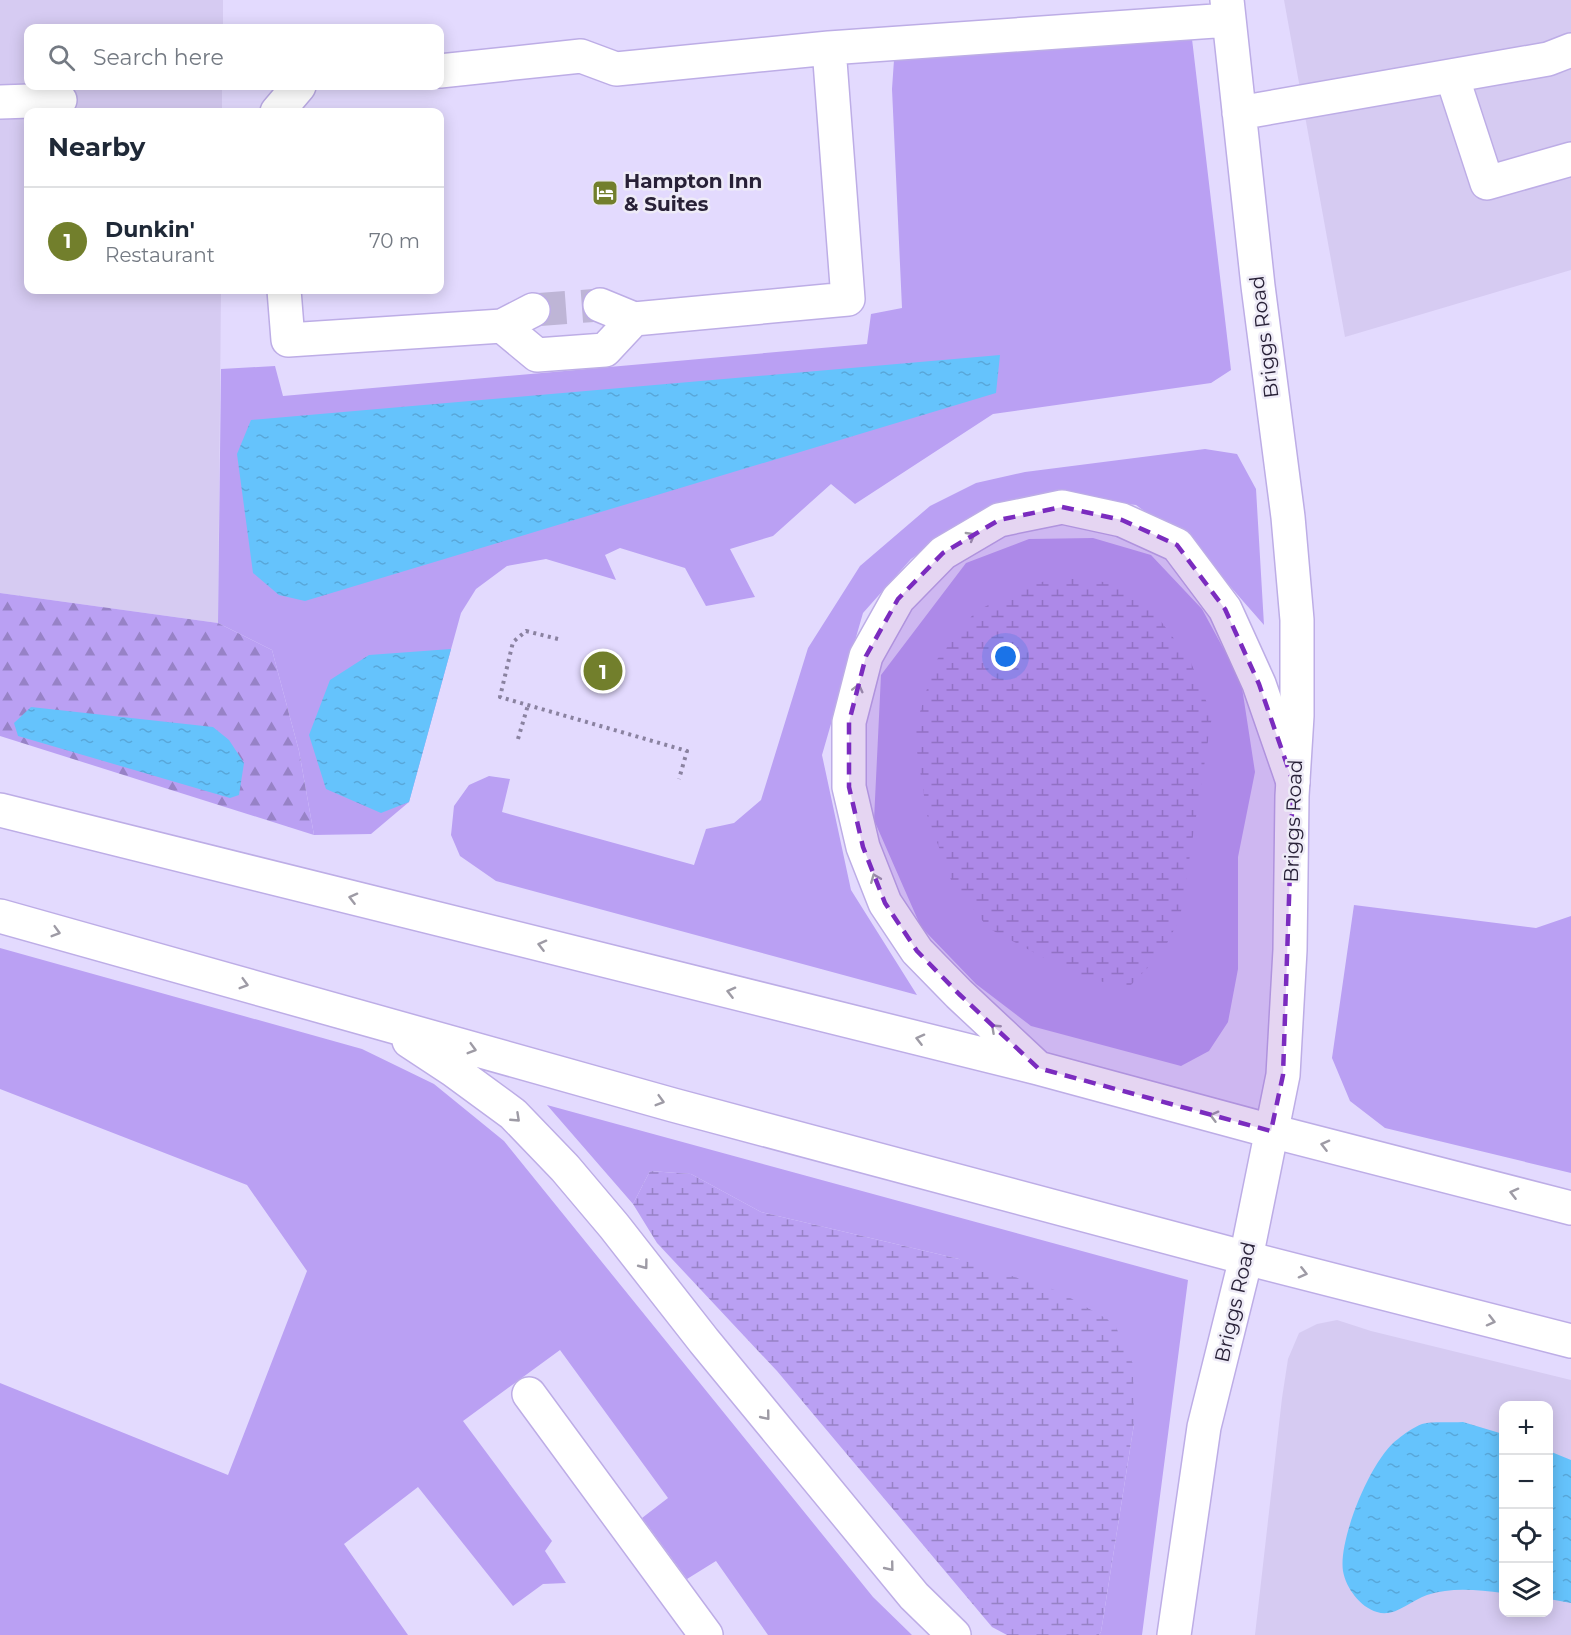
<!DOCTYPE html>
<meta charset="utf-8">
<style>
body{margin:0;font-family:Montserrat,sans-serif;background:#f2f2f3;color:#1f2937}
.controls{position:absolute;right:18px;bottom:18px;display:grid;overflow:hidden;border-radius:12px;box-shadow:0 3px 15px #0003}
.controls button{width:54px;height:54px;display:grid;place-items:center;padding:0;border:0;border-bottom:2px solid #e0e1e3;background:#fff;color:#1f2937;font:30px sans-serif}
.you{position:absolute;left:1006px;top:657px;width:21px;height:21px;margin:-15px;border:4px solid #fff;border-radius:50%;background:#1a73e8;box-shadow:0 0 0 9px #1a73e833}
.badge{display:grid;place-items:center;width:39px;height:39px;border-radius:50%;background:#727f2c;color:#fff;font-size:20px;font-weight:700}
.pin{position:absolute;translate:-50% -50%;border:3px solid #fff;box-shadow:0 2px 6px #0006}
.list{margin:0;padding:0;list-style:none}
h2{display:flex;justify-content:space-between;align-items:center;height:78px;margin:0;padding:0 24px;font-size:26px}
h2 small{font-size:20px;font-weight:400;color:#747a83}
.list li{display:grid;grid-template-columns:39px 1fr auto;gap:18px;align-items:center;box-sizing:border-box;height:108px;padding:0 24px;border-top:2px solid #e0e1e3}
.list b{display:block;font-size:22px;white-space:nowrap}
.list p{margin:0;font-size:20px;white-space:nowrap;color:#747a83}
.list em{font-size:20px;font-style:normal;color:#747a83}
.icon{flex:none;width:33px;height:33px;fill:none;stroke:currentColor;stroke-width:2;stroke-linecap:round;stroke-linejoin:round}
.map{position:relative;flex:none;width:1571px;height:1635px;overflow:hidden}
.search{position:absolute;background:#fff;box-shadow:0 3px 15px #0003;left:24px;top:24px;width:420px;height:66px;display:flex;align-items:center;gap:15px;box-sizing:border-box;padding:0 21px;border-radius:12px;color:#747a83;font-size:22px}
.panel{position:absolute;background:#fff;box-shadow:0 3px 15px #0003;left:24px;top:108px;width:420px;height:186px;border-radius:12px}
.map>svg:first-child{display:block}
</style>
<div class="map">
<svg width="1571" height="1635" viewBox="0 0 1571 1635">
<defs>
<pattern id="forest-firs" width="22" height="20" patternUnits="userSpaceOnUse" patternTransform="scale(1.5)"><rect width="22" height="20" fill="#baa0f3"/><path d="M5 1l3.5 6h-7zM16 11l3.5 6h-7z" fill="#9782c6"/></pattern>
<pattern id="wetland-marsh" width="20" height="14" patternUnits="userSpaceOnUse" patternTransform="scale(1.5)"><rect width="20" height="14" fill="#baa0f3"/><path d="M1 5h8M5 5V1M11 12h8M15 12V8" fill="none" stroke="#9782c6"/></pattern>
<pattern id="water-ripples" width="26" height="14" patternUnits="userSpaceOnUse" patternTransform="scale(1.5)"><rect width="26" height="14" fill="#65c3fc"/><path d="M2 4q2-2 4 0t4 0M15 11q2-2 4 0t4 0" fill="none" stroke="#58a7d9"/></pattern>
</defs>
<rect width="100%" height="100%" fill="#e3dafe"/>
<path fill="#d6cbf2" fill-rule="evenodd" d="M 0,0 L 223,0 L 223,28 L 28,28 L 28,86 L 222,86 L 222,112 L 28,112 L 28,290 L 221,290 L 218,623 L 0,593 Z
M 1284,0 L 1571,0 L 1571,270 L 1345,337 Z
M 1337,1320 L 1371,1331 L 1571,1380 L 1571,1635 L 1255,1635 L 1282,1398 L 1288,1359 L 1299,1333 L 1317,1324 ZM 1504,1406 L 1548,1406 L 1548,1612 L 1504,1612 Z"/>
<path fill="#baa0f3" d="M 1192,39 L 1231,370 L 1211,383 L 993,414 L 855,504 L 831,484 L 773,536 L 730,549 L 755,597 L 706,606 L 685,568 L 620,548 L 605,555 L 616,580 L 546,559 L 507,566 L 476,589 L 461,613 L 409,802 L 371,834 L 314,835 L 299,751 L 272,650 L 218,623 L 221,369 L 275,366 L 283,396 L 867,344 L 871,314 L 902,308 L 892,89 L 894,60 Z
M 1205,449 L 1237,454 L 1256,489 L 1264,625 L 1200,552 L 1136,505 L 1048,495 L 965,521 L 911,559 L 863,613 L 822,755 L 851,890 L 917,995 L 496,881 L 460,856 L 451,835 L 454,806 L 469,785 L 489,776 L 510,779 L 502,812 L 694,865 L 706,829 L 734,823 L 761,800 L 808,648 L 860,566 L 930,506 L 976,483 L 1025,472 Z
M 1093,538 L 1151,555 L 1202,609 L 1241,681 L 1255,772 L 1238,857 L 1238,969 L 1228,1022 L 1209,1051 L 1181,1066 L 1031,1026 L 976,984 L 921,927 L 874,820 L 881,675 L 966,563 L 1029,539 Z
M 1354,905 L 1536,928 L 1571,916 L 1571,1173 L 1385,1128 L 1350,1101 L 1332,1058 Z
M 0,948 L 362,1049 L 434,1084 L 504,1141 L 873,1597 L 912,1635 L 768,1635 L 716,1561 L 687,1579 L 642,1518 L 668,1498 L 560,1350 L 463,1421 L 552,1541 L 545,1551 L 566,1583 L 543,1584 L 513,1606 L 418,1487 L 344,1544 L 408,1635 L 0,1635 L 0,1383 L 228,1475 L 307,1271 L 247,1185 L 0,1089 Z
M 547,1105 L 1188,1280 L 1142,1635 L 1099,1635 L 1101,1632 L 1134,1424 L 959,1259 L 761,1212 L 691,1174 L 650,1171 L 633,1204 Z"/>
<path fill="url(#forest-firs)" d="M 0,593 L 218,623 L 272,650 L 299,751 L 314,835 L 0,736 Z"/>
<path fill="url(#wetland-marsh)" d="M 1073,576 L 1118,585 L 1148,604 L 1190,660 L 1212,716 L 1180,918 L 1162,953 L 1130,986 L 1084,979 L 988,928 L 951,880 L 927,815 L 914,732 L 935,662 L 975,612 L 1026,585 Z
M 650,1171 L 691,1174 L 761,1212 L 959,1259 L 1058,1291 L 1114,1323 L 1133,1364 L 1134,1424 L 1101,1632 L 1099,1635 L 1007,1635 L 992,1627 L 777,1371 L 657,1243 L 633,1204 Z"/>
<path fill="url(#water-ripples)" d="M 1000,355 L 996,393 L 305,601 L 279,595 L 253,573 L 237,454 L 251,420 Z
M 451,649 L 409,802 L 381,813 L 326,789 L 309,735 L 330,680 L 369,655 Z
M 31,707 L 213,727 L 229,740 L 244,763 L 239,795 L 230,798 L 18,736 L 14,723 Z
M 1463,1422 L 1503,1434 L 1503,1593 C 1477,1590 1452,1587 1427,1595 C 1410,1601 1394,1618 1377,1612 C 1360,1607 1346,1588 1343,1571 C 1338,1539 1372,1457 1398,1439 C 1404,1434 1414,1427 1422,1424 C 1434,1421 1450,1423 1463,1422 Z
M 1549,1451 L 1571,1460 L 1571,1603 L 1549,1599 Z"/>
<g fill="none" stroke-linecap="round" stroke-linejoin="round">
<path stroke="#beb5d6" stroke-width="33" stroke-dasharray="33 16" stroke-linecap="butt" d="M 533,310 L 600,305"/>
<g stroke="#bdade6" stroke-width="36">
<path id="minor" d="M 440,71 L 581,56 L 616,69 L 829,48 L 1229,20
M 1452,76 L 1487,183 L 1571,159
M 0,102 L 60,100
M 277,112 L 299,86
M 1239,113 L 1548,59 L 1571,50
M 284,290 L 288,340 L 502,326 L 533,310
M 600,305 L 634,319 L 848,299 L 829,48
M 502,326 L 537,355 L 605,350 L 634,319
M 529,1394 L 706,1635
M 1174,1635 L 1204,1427 L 1246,1258 L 1283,1075 L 1290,950 L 1292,796 L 1297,716 L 1297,620 L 1288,517 L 1258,286 L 1227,0"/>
</g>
<g stroke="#bdade6" stroke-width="36">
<path id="highway" d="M 0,810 L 1038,1068 L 1271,1131 L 1571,1208
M 0,916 L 673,1105 L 1246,1258 L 1571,1341
M 409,1041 L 453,1070 L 513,1114 L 565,1168 L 614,1226 L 704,1341 L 914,1596 L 954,1635
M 1037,1067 L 959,994 L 917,951 L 885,903 L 863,847 L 849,787 L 849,722 L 866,656 L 898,599 L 943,553 L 999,520 L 1062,507 L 1122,520 L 1177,545 L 1225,609 L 1259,684 L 1293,782"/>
</g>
<path stroke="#8a82a0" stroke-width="4" stroke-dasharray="3 4.5" stroke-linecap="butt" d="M 558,639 L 526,631 L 513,642 L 500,697 L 687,751 L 679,779
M 518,739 L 528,705"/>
<use href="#minor" stroke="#fff" stroke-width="33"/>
<use href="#highway" stroke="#fff" stroke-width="33"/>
</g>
<defs><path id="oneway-chevron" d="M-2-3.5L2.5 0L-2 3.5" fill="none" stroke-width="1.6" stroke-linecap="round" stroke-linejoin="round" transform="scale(1.5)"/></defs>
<g stroke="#9e9ba5">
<use href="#oneway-chevron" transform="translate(971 536) rotate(-30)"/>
<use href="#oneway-chevron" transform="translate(858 688) rotate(-76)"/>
<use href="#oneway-chevron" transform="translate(875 878) rotate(-112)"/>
<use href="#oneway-chevron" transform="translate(353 898) rotate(-166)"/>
<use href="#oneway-chevron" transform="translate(56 932) rotate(16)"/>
<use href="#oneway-chevron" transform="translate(542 945) rotate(-166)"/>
<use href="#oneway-chevron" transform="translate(244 984) rotate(16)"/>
<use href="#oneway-chevron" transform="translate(731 992) rotate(-166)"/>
<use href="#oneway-chevron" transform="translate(995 1028) rotate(-137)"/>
<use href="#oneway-chevron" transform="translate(920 1039) rotate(-166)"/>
<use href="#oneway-chevron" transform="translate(472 1049) rotate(16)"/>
<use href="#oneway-chevron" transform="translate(660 1101) rotate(16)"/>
<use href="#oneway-chevron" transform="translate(1214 1116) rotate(-165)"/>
<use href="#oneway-chevron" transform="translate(516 1118) rotate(43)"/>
<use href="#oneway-chevron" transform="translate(1325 1145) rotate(-166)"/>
<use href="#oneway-chevron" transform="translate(1514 1193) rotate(-166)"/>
<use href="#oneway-chevron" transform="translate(644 1265) rotate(53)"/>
<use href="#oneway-chevron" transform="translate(1303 1273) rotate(14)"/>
<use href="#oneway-chevron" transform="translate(1491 1321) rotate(14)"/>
<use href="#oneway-chevron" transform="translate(766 1416) rotate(51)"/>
<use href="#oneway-chevron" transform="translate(890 1567) rotate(51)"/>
</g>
<path fill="#7b2cbf" fill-opacity="0.2" stroke="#7b2cbf" stroke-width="4.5" stroke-dasharray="12 8" stroke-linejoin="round" d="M 1062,507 L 1122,520 L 1177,545 L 1225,609 L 1259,684 L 1293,782 L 1283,1075 L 1271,1131 L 1038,1068 L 959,994 L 917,951 L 885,903 L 863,847 L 849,787 L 849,722 L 866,656 L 898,599 L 943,553 L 999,520 Z"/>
<defs>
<g id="hotel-square" transform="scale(1.35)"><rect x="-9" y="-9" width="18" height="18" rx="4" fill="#727f2c" stroke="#eeebf7"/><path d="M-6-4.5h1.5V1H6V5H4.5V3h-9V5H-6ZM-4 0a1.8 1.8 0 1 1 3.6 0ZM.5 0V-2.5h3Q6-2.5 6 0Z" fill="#fff"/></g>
</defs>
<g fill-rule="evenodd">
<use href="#hotel-square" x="605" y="193"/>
</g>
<g text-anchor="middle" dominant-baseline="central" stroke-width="5" stroke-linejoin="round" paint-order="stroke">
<g font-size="20" font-weight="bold" fill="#282137" stroke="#eeebf7" text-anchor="start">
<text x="624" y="181">Hampton Inn<tspan x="624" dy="23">&amp; Suites</tspan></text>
</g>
<g font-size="20" fill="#282137" stroke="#eeebf7">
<text transform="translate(1264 337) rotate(-97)">Briggs Road</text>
<text transform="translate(1293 821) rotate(-88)">Briggs Road</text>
<text transform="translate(1235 1302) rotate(-77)">Briggs Road</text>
</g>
</g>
</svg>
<div class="controls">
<button>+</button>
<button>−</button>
<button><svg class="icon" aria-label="locate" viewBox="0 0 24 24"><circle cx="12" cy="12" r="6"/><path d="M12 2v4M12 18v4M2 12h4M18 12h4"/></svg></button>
<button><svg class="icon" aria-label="layers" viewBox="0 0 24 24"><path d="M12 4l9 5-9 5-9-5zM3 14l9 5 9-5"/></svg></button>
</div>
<div class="you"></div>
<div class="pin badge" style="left:603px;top:671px">1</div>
<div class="search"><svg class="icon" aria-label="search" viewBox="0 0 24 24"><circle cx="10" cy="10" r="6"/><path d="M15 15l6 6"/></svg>Search here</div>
<section class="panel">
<h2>Nearby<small></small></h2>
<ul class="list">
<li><span class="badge">1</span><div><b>Dunkin'</b><p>Restaurant</p></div><em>70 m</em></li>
</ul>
</section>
</div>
